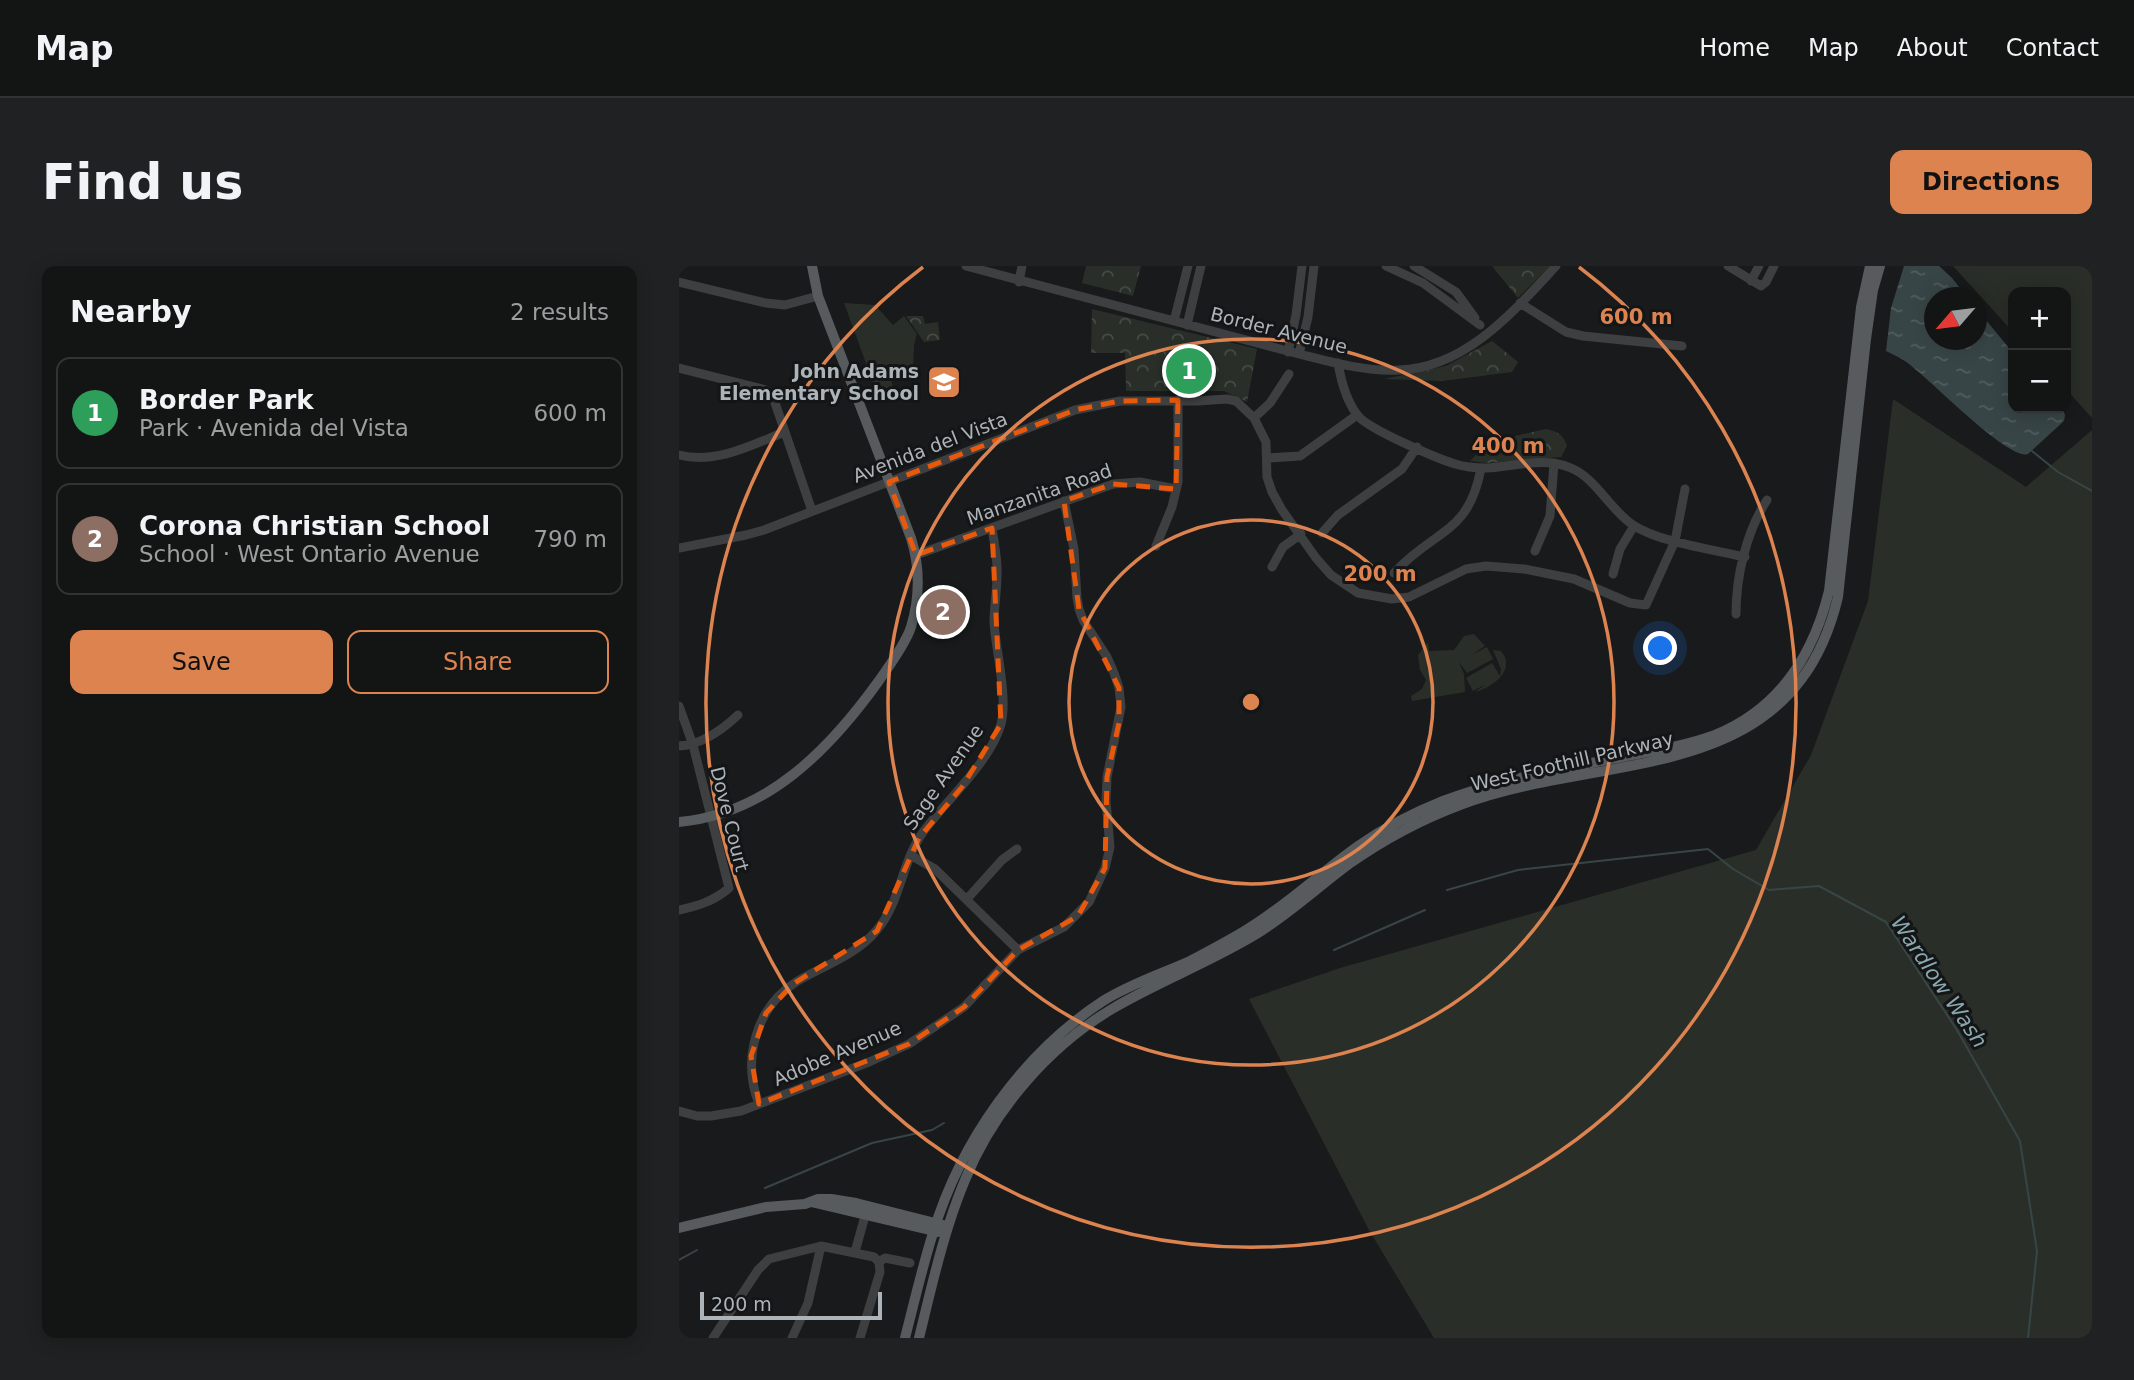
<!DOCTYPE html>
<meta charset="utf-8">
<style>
body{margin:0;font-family:"DejaVu Sans",sans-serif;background:#202122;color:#f1f3f6}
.controls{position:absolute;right:21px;top:21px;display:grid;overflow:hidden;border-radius:14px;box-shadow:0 4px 18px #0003}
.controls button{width:63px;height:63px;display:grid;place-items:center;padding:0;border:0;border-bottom:2px solid #323334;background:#131414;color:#f1f3f6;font:35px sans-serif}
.compass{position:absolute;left:1245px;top:21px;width:63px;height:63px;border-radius:50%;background:#131414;box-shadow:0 4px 18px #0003;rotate:242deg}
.scale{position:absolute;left:21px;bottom:18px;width:182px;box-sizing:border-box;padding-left:7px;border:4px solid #adb4b9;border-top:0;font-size:19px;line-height:24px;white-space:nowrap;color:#adb4b9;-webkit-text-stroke:5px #141516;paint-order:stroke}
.you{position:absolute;left:982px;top:383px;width:24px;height:24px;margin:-18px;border:5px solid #fff;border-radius:50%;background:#1a73e8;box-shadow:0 0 0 10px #1a73e833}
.badge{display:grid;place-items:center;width:46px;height:46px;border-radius:50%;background:#dc8350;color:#fff;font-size:23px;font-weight:700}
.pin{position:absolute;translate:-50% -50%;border:4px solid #fff;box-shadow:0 2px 7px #0006}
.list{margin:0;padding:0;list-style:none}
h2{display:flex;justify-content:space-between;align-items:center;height:91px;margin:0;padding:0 28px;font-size:30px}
h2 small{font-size:23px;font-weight:400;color:#9d9ea0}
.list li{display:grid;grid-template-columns:46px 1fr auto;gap:21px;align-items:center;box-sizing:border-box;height:112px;margin:0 14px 14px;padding:0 14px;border:2px solid #323334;border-radius:14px}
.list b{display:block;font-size:26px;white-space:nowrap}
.list p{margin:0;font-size:23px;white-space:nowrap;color:#9d9ea0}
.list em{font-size:23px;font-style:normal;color:#9d9ea0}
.actions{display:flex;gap:14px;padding:21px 28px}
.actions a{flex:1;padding:16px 0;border:2px solid #dc8350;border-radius:14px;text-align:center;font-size:24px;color:#dc8350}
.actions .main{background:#dc8350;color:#111}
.map{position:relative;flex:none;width:1413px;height:1072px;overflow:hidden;border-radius:14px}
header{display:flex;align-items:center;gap:42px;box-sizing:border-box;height:98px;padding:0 35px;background:#131414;border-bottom:2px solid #323334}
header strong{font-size:33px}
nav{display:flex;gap:38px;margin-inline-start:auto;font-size:24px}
.intro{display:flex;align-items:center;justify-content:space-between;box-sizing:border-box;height:168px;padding:0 42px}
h1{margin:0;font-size:49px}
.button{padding:18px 32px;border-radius:14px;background:#dc8350;color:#111;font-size:24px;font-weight:700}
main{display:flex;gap:42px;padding:0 42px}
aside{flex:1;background:#131414;border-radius:14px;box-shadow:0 4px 18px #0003}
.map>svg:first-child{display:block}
</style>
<header>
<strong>Map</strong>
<nav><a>Home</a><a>Map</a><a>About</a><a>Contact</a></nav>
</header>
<div class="intro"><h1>Find us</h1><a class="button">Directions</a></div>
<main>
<aside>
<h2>Nearby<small>2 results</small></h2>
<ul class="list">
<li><span class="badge" style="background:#2e9e5b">1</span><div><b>Border Park</b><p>Park · Avenida del Vista</p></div><em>600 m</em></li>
<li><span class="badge" style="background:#8d6e63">2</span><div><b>Corona Christian School</b><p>School · West Ontario Avenue</p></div><em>790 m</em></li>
</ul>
<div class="actions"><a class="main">Save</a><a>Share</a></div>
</aside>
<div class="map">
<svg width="1413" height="1072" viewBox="0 0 1413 1072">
<defs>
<pattern id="forest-crowns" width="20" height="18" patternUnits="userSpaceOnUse" patternTransform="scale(1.75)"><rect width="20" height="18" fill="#292f28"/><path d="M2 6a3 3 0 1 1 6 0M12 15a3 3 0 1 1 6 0" fill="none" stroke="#454b45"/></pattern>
<pattern id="water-ripples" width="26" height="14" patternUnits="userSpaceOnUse" patternTransform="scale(1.75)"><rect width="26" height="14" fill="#384546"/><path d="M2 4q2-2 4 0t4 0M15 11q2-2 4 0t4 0" fill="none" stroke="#525d5f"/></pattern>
</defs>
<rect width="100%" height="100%" fill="#191a1b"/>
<path fill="#292f28" d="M 1274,0 L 1413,0 L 1413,152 L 1387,123 L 1387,26 L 1334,26 L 1334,66 Z
M 165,37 L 196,39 L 214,59 L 225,50 L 238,68 L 235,79 L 234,103 L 211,110 L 215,125 L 199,130 Z
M 1214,133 L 1347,221 L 1413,164 L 1413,1072 L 755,1072 L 690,964 L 570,733 L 661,702 L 1077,584 L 1132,489 L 1189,335 Z
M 795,368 L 806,380 L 792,389 L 808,381 L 814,393 L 788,407 L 780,396 L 785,408 L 786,426 L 733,435 L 732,430 L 743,423 L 747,414 L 741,404 L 739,389 L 749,376 L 750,385 L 775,384 L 785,370 Z
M 814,384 L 822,385 C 838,404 813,422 796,426 L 807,418 L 794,425 L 787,412 L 813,397 L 821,410 L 822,403 Z"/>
<path fill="url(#forest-crowns)" d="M 407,0 L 462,0 L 454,30 L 403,17 Z
M 813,0 L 871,0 L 839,32 Z
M 413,43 L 578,83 L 568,136 L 545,125 L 447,125 L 446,87 L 412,87 Z
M 227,50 L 244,50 L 246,58 L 259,56 L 261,74 L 245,76 Z
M 813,75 L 839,96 L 833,106 L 763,115 L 705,113 L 767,100 Z
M 867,163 C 879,166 884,168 888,180 L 882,191 L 808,197 L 791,195 L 810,176 Z"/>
<path fill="url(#water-ripples)" d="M 1225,0 L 1260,0 L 1273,12 L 1288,31 L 1255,32 L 1255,74 L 1297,74 L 1298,43 L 1334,87 L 1334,142 L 1383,142 L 1386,149 L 1385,155 L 1349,188 C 1329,195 1247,109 1226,95 C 1220,91 1213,88 1207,85 L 1212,42 Z"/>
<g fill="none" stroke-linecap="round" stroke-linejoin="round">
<path stroke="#384546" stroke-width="2" d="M 1353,185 L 1379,206 L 1413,225
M 768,624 L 839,604 L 1029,583 L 1054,603 L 1090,624 L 1140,620 L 1207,656 L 1278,764 L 1341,875 L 1358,985 L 1349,1072
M 655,684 L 746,644
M 86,922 L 193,877 L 253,864 L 265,857
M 0,994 L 18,984"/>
<path stroke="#3d3f41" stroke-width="9" d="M 287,0 L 620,88 C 652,96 687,106 720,104 C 787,102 835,45 877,0
M 707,0 L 744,17 L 801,59
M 735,0 L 777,26 L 796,52
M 1049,0 L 1082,20 L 1087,16 L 1095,0
M 1072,15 L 1080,0
M 0,16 L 87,37 L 106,39 L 139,30
M 340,16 L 343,0
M 841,37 L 887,66 L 904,70 L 1003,80
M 495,55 L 509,0
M 508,59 L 522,0
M 609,86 L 617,49 L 623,0
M 620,88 L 629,51 L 635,0
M 659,97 C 662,115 668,137 680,151 C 692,164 757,192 776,198 C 786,201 797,202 807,202 C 835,201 865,190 892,202 C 918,213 930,243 954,259 C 979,276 1036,284 1066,291
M 0,102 L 87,124 L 93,128 L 133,245
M 518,135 L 548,133 L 557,135 L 575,152 L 587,176 L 588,211 L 593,226 L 603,244 L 637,292 L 652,309 L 679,327 L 713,333 L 730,331 L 787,303 L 807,300 L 845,303 L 895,313 L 951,337 L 967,339 L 996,275 L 1006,223
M 575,152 L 591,137 L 610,108
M 0,189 C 37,198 71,180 105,166
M 589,192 L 621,190 L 678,149
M 643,267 L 659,249 L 723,203 L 738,181
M 477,280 L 493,241 L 499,216 L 499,134
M 0,282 L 67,269 L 85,264 L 396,144 L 441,135 L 522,135
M 856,285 L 871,250 L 875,197
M 237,289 L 434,218 L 461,216 L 497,223
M 593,301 L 604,281 L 622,268
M 715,307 C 755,263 790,269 802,202
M 934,308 L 941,283 L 955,260
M 1057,348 C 1057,311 1067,266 1088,234
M 0,440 L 14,479 L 50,622 C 35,635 19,640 0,644
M 0,480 C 23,479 43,464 59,449
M 233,590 L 256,603 L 339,684
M 288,633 L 323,594 L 338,583
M 80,838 C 63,795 76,742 117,716 C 144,700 177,689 197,665 C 221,638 222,599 242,569 C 265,536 311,497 322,458 C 329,432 317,385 315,357 C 315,341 318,325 318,309 C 319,294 315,277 313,262
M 0,845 L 18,850 L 32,850 L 62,845 L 190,796 L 230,778 L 285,741 L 339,684 L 385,661 L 410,636 L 426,602 L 431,581 L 427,535 L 428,511 L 442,441 L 440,422 L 435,407 L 428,391 L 404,354 L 400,343 L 398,332 L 395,283 L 385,235
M 176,986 L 186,950
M 200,996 L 206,992 L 231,997
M 34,1072 L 79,1004 L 90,993 L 142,980 L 195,991 L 200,996
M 113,1072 L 129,1037 L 142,980
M 181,1072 L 201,1006 L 200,996"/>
<path stroke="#575b5e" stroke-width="10" d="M 0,556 C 88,548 150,484 199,416 C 209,402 227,377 232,361 C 241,331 241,301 232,272 L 139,30 L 133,0
M 132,936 L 259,966
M 0,962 L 87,941 L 126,938 L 139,933 L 152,933 L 177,937 L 264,959
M 226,1072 C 235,1037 243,1002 254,967 C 282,875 343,788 424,735 C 451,718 482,708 511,695 C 530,685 549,675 567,664 C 607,640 641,607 679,580 C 705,562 734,547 764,535 C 821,513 883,503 943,491 C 974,485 1006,480 1036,469 C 1100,443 1134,390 1150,325 L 1182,41 L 1191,0
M 240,1072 C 253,1019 265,964 286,914 C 314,845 369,781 433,743 C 480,715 532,696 579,667 C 611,647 639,621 670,598 C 704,574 741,554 781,539 C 926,484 1113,524 1159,331 L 1187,73 L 1194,24 L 1201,0"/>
</g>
<path fill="none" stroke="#e8590c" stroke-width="5" stroke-dasharray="14 9" stroke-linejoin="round" d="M 499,134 L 497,223 L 434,218 L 385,235 L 400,343 L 440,422 L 440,457 L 428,511 L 426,602 L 399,650 L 339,684 L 285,741 L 230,778 L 80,838 L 72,790 L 87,747 L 114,718 L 198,665 L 240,572 L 283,521 L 322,458 L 313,262 L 237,289 L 210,216 L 396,144 L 441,135 Z"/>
<g fill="none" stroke="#dc8350" stroke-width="3.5">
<circle cx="572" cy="436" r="182"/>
<circle cx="572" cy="436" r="363"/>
<path d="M900 1A545 545 0 1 1 244 1"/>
</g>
<defs>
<g id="school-square" transform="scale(1.75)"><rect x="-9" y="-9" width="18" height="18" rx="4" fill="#dc8350" stroke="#141516"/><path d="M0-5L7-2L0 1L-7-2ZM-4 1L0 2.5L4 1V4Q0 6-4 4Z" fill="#fff"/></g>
</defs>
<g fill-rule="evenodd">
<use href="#school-square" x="265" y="116"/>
</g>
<g text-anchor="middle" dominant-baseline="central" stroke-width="6" stroke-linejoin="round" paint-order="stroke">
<g font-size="19" fill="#adb4b9" stroke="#141516">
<text transform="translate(600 64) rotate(14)">Border Avenue</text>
<text transform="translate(251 181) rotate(-21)">Avenida del Vista</text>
<text transform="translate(360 228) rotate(-19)">Manzanita Road</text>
<text transform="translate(893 495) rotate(-13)">West Foothill Parkway</text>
<text transform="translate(264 511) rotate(-55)">Sage Avenue</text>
<text transform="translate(51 553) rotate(76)">Dove Court</text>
<text transform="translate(158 787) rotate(-23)">Adobe Avenue</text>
</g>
<g font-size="19" font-weight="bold" fill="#adb4b9" stroke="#141516" text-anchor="end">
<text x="240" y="105">John Adams<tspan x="240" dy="22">Elementary School</tspan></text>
</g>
<g font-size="21" font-style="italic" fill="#89a9af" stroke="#141516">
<text transform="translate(1260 716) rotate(56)">Wardlow Wash</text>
</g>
</g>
<circle cx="572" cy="436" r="10" fill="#dc8350" stroke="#141516" stroke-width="3.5"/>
<g font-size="21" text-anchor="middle" font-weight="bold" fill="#dc8350" stroke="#141516" stroke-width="6" stroke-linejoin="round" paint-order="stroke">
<text x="957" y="58">600 m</text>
<text x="829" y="187">400 m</text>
<text x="701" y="315">200 m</text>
</g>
</svg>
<div class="controls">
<button>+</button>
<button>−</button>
</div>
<svg class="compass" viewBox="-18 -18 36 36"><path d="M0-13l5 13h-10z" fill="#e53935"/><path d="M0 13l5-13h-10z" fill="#9d9ea0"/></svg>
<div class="scale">200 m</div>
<div class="you"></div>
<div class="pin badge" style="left:510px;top:105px;background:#2e9e5b">1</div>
<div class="pin badge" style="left:264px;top:346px;background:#8d6e63">2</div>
</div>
</main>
